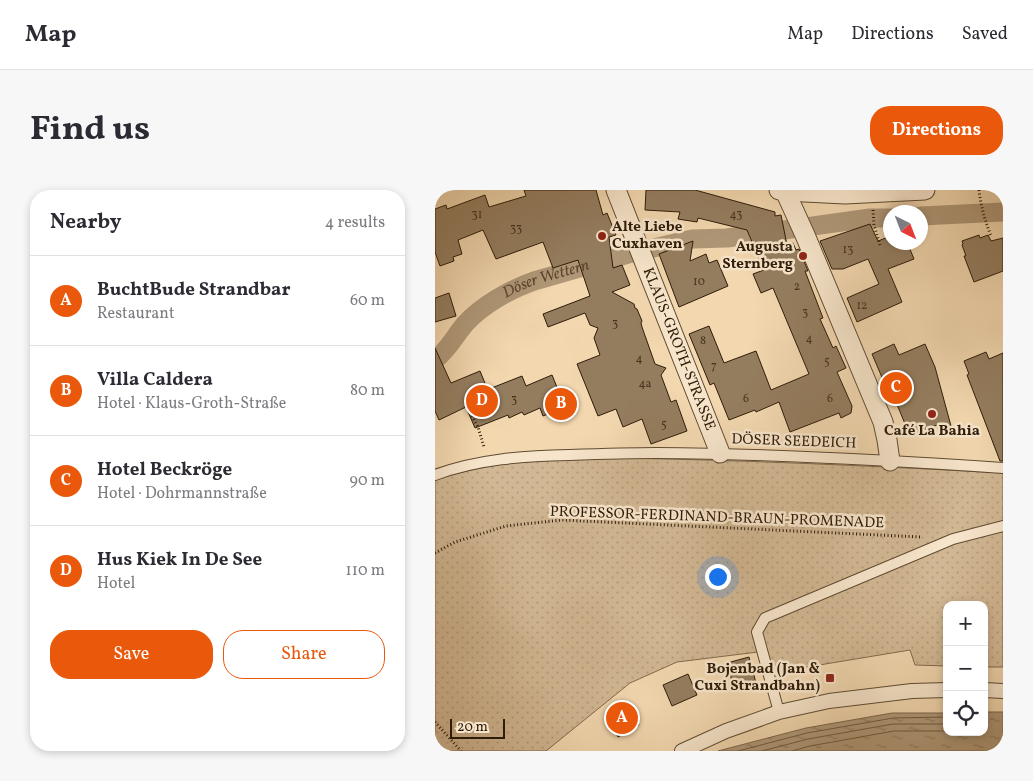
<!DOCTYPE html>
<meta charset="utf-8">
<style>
body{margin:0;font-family:Vollkorn,serif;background:#f7f7f7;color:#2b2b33}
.controls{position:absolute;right:15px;bottom:15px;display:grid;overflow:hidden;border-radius:10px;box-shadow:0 2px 8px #0003}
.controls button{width:45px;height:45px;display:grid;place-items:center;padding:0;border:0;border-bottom:1px solid #e1e1e2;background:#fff;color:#2b2b33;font:25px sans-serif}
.compass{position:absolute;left:448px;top:15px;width:45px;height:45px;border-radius:50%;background:#fff;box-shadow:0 2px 8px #0003;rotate:138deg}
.scale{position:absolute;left:15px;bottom:12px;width:55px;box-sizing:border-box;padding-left:5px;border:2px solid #2e1c09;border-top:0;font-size:14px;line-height:18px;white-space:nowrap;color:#2e1c09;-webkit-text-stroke:4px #f7e5cb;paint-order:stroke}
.you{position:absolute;left:282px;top:386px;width:18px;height:18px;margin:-12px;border:4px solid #fff;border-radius:50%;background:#1a73e8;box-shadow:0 0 0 8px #1a73e833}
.badge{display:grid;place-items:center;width:32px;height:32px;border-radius:50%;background:#ea580c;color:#fff;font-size:16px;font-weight:700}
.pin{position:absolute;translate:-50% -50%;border:2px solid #fff;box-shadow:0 1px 5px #0006}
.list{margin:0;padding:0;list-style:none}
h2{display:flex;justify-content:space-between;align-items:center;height:65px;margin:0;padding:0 20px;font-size:21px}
h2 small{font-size:16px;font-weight:400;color:#7c7c81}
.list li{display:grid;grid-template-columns:32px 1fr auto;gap:15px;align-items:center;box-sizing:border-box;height:90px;padding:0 20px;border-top:1px solid #e1e1e2}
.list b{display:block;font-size:19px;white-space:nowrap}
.list p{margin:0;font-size:16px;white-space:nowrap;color:#7c7c81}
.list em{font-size:16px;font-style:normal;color:#7c7c81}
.actions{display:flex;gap:10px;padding:15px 20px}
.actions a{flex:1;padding:11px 0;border:1px solid #ea580c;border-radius:20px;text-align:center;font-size:18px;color:#ea580c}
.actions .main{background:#ea580c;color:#fff}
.icon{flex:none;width:28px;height:28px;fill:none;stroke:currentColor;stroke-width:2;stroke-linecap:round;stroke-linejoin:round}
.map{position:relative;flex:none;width:568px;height:561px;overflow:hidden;border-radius:20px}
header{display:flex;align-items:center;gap:30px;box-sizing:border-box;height:70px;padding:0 25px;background:#fff;border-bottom:1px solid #e1e1e2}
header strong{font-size:24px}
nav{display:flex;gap:28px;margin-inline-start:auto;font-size:18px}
.intro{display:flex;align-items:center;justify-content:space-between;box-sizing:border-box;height:120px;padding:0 30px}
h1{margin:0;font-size:35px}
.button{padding:12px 22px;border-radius:20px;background:#ea580c;color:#fff;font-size:18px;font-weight:700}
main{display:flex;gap:30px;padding:0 30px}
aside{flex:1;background:#fff;border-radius:20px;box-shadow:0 2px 8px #0003}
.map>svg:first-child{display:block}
</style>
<header>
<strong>Map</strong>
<nav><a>Map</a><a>Directions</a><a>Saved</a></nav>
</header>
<div class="intro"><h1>Find us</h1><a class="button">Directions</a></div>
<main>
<aside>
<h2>Nearby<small>4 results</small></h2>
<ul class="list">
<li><span class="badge">A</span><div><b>BuchtBude Strandbar</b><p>Restaurant</p></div><em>60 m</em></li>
<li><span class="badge">B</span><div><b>Villa Caldera</b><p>Hotel · Klaus-Groth-Straße</p></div><em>80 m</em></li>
<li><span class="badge">C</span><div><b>Hotel Beckröge</b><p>Hotel · Dohrmannstraße</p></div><em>90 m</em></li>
<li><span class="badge">D</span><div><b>Hus Kiek In De See</b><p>Hotel</p></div><em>110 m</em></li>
</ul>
<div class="actions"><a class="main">Save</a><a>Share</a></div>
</aside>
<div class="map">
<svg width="568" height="561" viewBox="0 0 568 561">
<defs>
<pattern id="grass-dots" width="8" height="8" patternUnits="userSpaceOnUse" patternTransform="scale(1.25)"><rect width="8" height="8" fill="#d1b793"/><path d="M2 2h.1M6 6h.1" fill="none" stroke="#b49d7d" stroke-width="1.8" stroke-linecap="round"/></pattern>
<pattern id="water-ripples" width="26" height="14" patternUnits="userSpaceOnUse" patternTransform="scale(1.25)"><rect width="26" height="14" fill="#af9777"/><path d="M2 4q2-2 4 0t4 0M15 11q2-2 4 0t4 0" fill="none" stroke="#8f7a60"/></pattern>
</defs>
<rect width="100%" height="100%" fill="#f2d7af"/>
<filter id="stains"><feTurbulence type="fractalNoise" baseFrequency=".004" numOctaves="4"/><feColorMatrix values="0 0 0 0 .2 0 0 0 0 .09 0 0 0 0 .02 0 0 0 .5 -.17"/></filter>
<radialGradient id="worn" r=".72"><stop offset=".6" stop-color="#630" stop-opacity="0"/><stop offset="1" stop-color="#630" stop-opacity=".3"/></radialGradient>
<path fill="url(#grass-dots)" stroke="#806a4e" d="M 180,268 C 310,270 439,276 568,283 L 568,477 L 549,477 L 549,415 L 512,415 L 512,476 L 480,475 L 475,460 L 348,481 L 323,462 L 242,472 L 195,493 L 111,561 L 0,561 L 0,290 C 31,280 62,274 95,270 C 123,268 152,269 180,268 Z"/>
<path fill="url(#water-ripples)" stroke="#7b664b" d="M 549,522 L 568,522 L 568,561 L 283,561 L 371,538 L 457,523 L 512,523 L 512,542 L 549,542 Z"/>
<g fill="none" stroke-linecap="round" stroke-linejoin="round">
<path stroke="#6e5a40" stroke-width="1" d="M 303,561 L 372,543 L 458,528 L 512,527
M 327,561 L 373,549 L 458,534 L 512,534
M 357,561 L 375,556 L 459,541 L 512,541"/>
<g stroke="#af9777" stroke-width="19">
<path d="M 486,26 L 568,22"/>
<path id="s1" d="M 0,170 C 14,159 19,147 30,134 C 47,115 76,99 99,91 L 193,64 L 257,49 L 292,48 L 435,28 L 456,28"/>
</g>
</g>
<path fill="#947d5f" stroke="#2e1c09" d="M 89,0 L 161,0 L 168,25 L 172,23 L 181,45 L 174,47 L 178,78 L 187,75 L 195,95 L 177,102 L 199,114 L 200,118 L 202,119 L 207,131 L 206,133 L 207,137 L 220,174 L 231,178 L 226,185 L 236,212 L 241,210 L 252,241 L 216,254 L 207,229 L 188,237 L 181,219 L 163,226 L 142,174 L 165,165 L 159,148 L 163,138 L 155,135 L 150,123 L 113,137 L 108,124 L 155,106 L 143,70 L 118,78 L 108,52 L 61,69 L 48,40 L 23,50 L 27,64 L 18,67 L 19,71 L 5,76 L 0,62 L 0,19 L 11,15 L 12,19 L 50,5 L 54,17 L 91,6 Z
M 211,0 L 260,0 L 340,22 L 340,26 L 346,25 L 352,55 L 358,53 L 361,60 L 364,59 L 373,81 L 370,81 L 388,128 L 385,129 L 398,158 L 401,156 L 411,178 L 402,182 L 417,216 L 416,223 L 406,228 L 404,223 L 355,242 L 344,212 L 321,222 L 320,220 L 294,230 L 279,193 L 275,195 L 254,144 L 274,136 L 289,173 L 321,161 L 336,200 L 374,184 L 338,98 L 326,103 L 318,84 L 329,80 L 312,40 L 263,28 L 262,32 L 243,29 L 245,22 L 210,20 Z
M 435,34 L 443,51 L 456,46 L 456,52 L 472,52 L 479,69 L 453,79 L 467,112 L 422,132 L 412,108 L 444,94 L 433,69 L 408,79 L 397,79 L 385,51 Z
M 544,45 L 545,48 L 553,45 L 556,51 L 568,48 L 568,81 L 539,92 L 529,66 L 531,66 L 527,55 L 528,54 L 527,51 Z
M 258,51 L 255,71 L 271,64 L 274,73 L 282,70 L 293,96 L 244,117 L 224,64 Z
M 14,103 L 21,126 L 0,132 L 0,108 Z
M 459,154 L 464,165 L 490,154 L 500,177 L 516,236 L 505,242 L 502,235 L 475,246 L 461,212 L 458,213 L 437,164 Z
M 0,158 L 16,193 L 45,181 L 52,198 L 54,197 L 54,199 L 87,186 L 91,196 L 117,185 L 130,217 L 108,226 L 105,218 L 89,225 L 87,222 L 74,228 L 73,225 L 40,238 L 31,217 L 4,230 L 0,221 Z
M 551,162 L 554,169 L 568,163 L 568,271 L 565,271 L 532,185 L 534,184 L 529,171 Z
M 314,467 L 321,493 L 299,499 L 292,473 Z
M 253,484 L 262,505 L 237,516 L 228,495 Z
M 191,511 L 204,535 L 183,547 L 170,523 Z"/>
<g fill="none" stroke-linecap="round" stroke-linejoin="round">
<g stroke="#5f4b32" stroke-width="12">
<path id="service" d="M 0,285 C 43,269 89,266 134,265 C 163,264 192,263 221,263 C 337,264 452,270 568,278
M 344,522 L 322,442 L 330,428 L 518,349 L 568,336"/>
</g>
<g stroke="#5f4b32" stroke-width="16">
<path id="pedestrian" d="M 549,500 L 568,501
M 247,561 L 291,541 L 344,522 L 394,511 L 477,501 L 512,500"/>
</g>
<g stroke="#5f4b32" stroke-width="21">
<g id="minor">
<path id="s2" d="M 181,0 L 285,263"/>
<path d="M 344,0 L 350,1 L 410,4 L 490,0"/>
<path d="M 350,1 L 370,45 L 448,232 L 452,250 L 455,271"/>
</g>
</g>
<path stroke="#2e1c09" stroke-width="3" stroke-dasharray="1 2.5" stroke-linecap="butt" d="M 544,0 C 546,17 550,31 556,46
M 438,20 L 439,35 L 445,55
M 37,226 L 43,237 L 49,257
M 0,363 L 20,352 L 71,336 L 127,330 L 486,347
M 0,532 L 26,561"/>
<use href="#service" stroke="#f7e5cb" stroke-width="10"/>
<use href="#pedestrian" stroke="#f7e5cb" stroke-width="14"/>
<use href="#minor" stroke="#f7e5cb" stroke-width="19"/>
</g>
<g fill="#8f2418" stroke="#f7e5cb" stroke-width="2">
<circle cx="167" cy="46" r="5"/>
<circle cx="368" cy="66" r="5"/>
<circle cx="497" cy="224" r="5"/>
<rect x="390" y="483" width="10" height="10" rx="2.5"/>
</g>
<g text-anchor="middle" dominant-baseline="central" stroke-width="5" stroke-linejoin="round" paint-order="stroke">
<g font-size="12" fill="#48341e">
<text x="42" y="25">31</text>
<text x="301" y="25">43</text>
<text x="81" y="39">33</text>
<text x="413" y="60">13</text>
<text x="264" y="92">10</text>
<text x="362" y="97">2</text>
<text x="427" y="116">12</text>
<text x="370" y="123">3</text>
<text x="180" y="134">3</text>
<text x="374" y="149">4</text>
<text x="268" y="151">8</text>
<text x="204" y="169">4</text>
<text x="392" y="172">5</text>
<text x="279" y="176">7</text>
<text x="210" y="194">4a</text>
<text x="311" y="209">6</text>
<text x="395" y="209">6</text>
<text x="79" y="210">3</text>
<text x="229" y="235">5</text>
</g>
<g font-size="15" font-weight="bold" fill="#2e1c09" stroke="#f7e5cb" text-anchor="end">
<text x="177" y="37" text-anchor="start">Alte Liebe<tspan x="177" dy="17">Cuxhaven</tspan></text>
<text x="358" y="57">Augusta<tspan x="358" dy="17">Sternberg</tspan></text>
<text x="497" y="241" text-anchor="middle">Café La Bahia</text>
<text x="385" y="479">Bojenbad (Jan &amp;<tspan x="385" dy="17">Cuxi Strandbahn)</tspan></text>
</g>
<g font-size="15" fill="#2e1c09" stroke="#f7e5cb">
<text stroke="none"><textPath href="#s2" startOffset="171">KLAUS-GROTH-STRASSE</textPath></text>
<text transform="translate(359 252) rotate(2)">DÖSER SEEDEICH</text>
<text transform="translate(282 328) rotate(2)">PROFESSOR-FERDINAND-BRAUN-PROMENADE</text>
</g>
<g font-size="16" font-style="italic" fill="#5b4730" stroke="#f7e5cb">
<text stroke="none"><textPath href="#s1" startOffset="141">Döser Wettern</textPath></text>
</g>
</g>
<rect width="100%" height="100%" filter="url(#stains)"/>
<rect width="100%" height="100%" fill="url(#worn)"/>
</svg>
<div class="controls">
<button>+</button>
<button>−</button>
<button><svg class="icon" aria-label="locate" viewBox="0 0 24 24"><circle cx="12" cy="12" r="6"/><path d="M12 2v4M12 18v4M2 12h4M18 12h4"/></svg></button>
</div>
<svg class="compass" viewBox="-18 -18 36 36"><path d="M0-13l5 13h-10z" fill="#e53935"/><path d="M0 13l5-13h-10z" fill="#7c7c81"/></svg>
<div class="scale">20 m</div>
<div class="you"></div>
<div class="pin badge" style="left:187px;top:528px">A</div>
<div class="pin badge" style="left:126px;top:214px">B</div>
<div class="pin badge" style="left:461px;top:198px">C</div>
<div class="pin badge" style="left:47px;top:211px">D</div>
</div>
</main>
